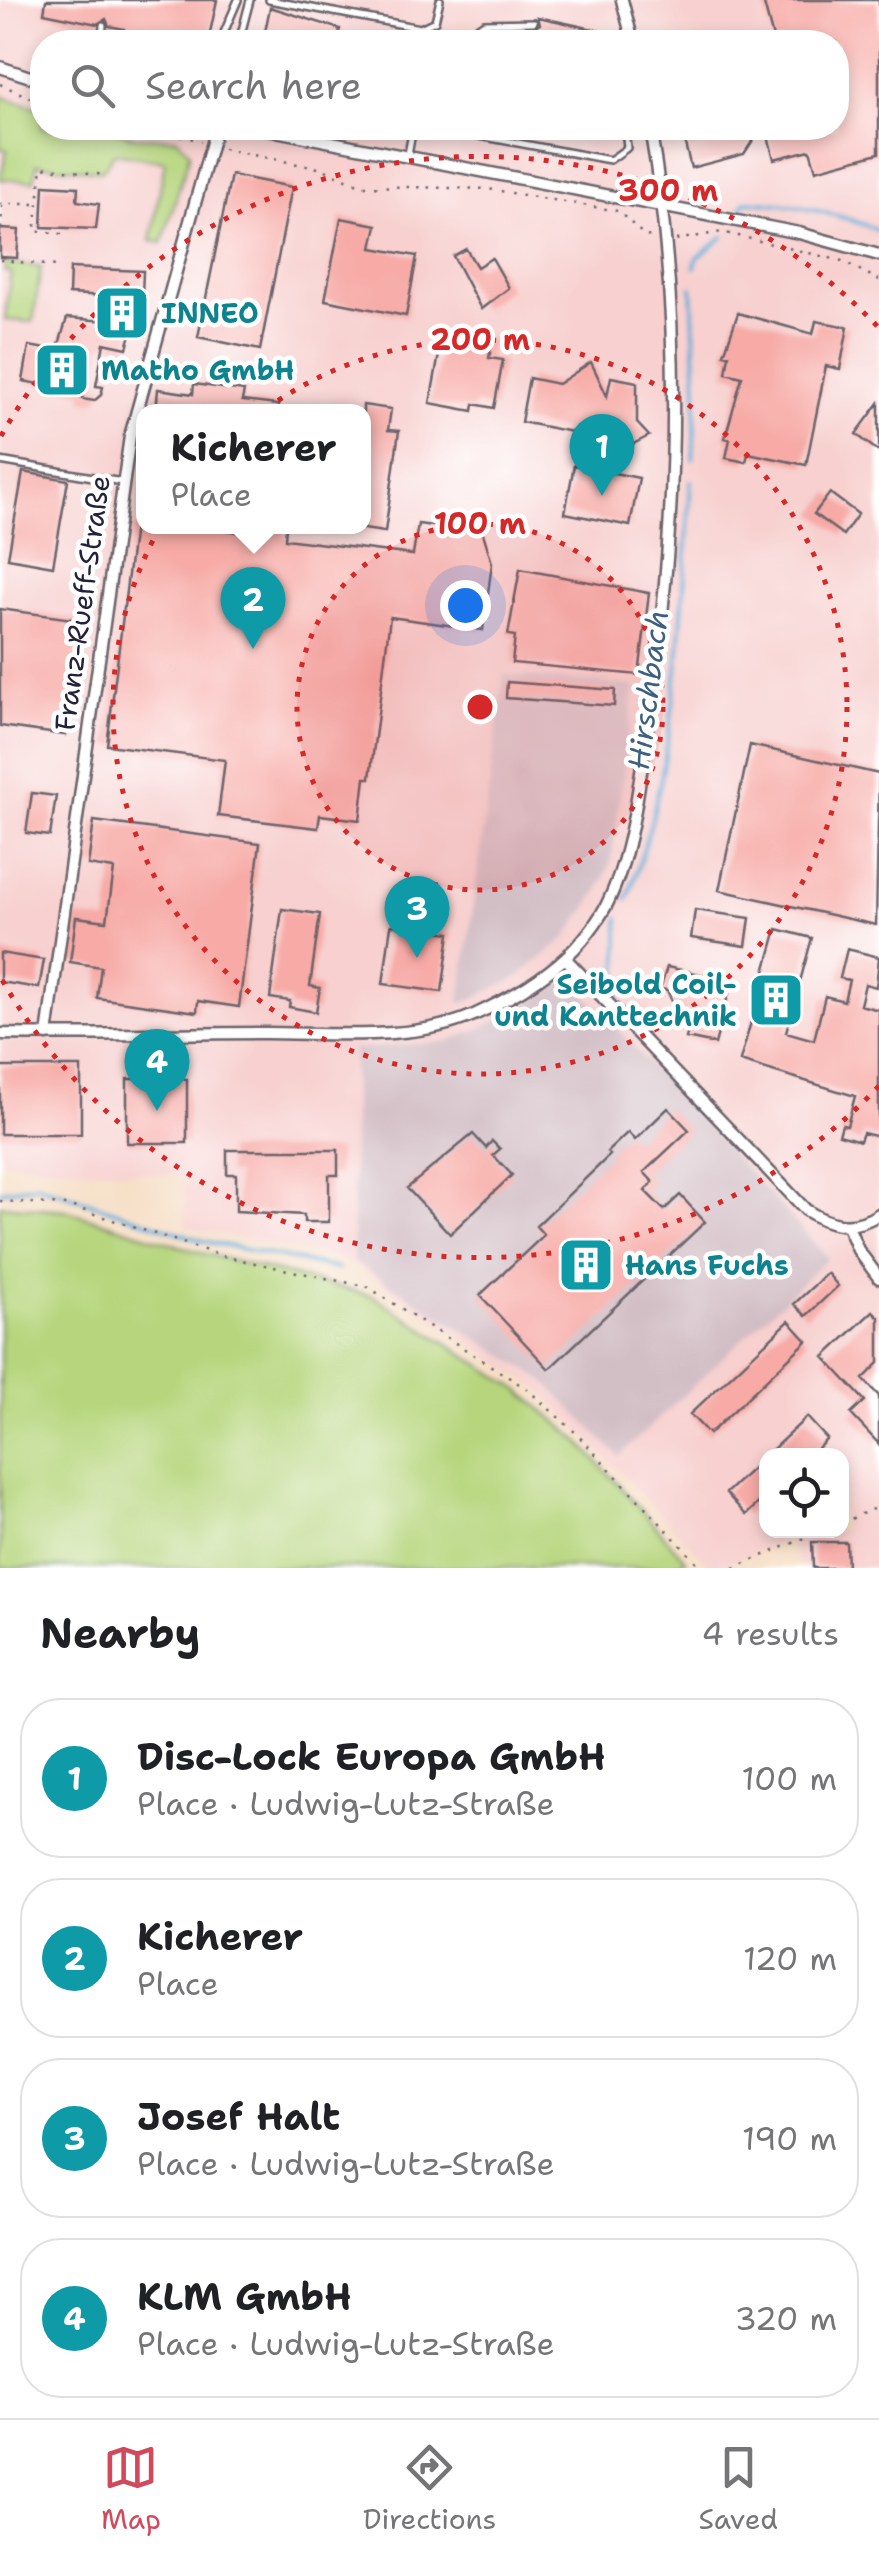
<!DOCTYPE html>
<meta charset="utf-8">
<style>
body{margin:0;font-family:"Shantell Sans",sans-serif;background:#f2f2f2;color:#202124}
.controls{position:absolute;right:30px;bottom:30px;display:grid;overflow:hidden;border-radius:20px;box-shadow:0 5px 15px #0003}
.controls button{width:90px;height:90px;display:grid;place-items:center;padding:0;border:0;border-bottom:2px solid #e0e0e0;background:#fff;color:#202124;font:50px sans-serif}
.you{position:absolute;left:465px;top:605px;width:35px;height:35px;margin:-25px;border:8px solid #fff;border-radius:50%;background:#1a73e8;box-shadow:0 0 0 15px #1a73e833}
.badge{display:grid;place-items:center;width:65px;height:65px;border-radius:50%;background:#d1495b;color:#fff;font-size:32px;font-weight:700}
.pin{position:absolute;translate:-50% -82px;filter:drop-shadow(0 2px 5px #0008)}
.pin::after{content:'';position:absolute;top:52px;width:35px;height:30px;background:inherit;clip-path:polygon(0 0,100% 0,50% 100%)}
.popup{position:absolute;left:136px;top:404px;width:235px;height:130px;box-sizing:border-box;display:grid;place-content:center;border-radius:20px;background:#fff;filter:drop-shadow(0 2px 8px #0005);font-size:32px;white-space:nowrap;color:#757577}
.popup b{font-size:38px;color:#202124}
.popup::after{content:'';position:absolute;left:50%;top:100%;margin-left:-20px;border:20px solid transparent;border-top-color:#fff}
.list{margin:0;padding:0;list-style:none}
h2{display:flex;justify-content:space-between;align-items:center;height:130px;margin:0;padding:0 40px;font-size:42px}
h2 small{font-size:32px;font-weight:400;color:#757577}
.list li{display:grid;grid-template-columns:65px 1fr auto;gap:30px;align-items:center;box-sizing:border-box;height:160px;margin:0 20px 20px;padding:0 20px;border:2px solid #e0e0e0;border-radius:40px}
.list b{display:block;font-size:38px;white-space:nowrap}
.list p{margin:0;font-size:32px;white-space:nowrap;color:#757577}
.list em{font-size:32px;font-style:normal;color:#757577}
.icon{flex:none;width:55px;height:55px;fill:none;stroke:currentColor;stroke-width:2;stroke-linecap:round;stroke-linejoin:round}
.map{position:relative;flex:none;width:879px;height:1568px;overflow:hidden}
.search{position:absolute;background:#fff;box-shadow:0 5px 15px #0003;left:30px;right:30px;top:30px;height:110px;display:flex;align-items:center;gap:25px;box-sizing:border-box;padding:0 35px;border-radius:40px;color:#757577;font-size:38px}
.sheet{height:850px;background:#fff}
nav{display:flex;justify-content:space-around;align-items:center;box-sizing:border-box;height:140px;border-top:2px solid #e0e0e0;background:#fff;font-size:28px;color:#757577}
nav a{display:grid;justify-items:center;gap:5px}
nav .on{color:#d1495b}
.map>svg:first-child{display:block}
</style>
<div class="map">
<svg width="879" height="1568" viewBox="0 0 879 1568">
<rect width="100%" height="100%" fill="#fff"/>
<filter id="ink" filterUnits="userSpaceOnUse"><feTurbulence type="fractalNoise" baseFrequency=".01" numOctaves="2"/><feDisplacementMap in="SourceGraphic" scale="20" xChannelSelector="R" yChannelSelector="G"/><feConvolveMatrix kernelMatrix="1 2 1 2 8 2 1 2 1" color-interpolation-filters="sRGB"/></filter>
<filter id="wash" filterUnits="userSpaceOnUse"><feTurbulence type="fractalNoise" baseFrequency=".0048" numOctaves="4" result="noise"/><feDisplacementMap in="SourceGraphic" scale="40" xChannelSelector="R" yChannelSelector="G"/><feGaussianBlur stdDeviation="2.25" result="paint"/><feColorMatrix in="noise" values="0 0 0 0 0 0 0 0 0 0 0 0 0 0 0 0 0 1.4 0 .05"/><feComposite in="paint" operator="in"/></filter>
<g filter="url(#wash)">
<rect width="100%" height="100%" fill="#f6dec5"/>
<path fill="#f7d0cf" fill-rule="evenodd" d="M 0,0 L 879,0 L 879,1568 L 802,1568 L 788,1540 L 713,1568 L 539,1389 L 348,1261 L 186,1227 L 183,1176 L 0,1161 ZM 42,42 L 836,42 L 836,128 L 42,128 ZM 143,412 L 363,412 L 363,526 L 143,526 ZM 766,1456 L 842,1456 L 842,1530 L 766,1530 Z"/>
<path fill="#d2bec5" d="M 504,675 L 635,686 L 611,862 L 597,893 L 567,937 L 517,978 L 460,1004 Z
M 571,979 L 828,1258 L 619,1456 L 542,1379 L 353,1261 L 353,1049 L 445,1042 L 480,1029 Z"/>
<path fill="#b6d57c" stroke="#6c7c5c" stroke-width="2.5" d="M 0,96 L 42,109 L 42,128 L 108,128 L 135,137 L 177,138 L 190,153 L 162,243 L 151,241 L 165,161 L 114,153 L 102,171 L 37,164 L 34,181 L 0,179 L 7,150 L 0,148 Z
M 6,263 L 41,267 L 33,322 L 5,320 L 11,272 L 4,271 Z
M 0,1205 L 65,1210 L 202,1253 L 373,1296 L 518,1389 L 578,1440 L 686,1560 L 669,1568 L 0,1568 Z"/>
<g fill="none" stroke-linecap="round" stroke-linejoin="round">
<path stroke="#5dabd6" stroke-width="4" d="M 741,208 L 746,201 C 789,203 840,213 879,231
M 695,267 L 697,258 L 723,237
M 692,288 L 697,391 L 693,459
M 627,899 C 678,764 681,623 691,481
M 619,998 L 619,918
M 0,1191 L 38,1185 L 204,1241 L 338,1269"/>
</g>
<g id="blocks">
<path fill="#f7aaa6" d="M 46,0 L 217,0 L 208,42 L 152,35 L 151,42 L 122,42 L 124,29 L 109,26 L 106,19 L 97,24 L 44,13 Z
M 763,0 L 879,0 L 879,153 L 816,170 L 810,150 L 774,159 L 766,128 L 836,128 L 836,42 L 774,42 Z
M 270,7 L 340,29 L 337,42 L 293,42 L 264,37 Z
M 538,17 L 598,30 L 591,34 L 595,42 L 531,38 L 533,28 L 540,24 Z
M 681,128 L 761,128 L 744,154 L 691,168 Z
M 231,175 L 292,187 L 260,350 L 198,337 Z
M 44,185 L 78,187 L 77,201 L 99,204 L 96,229 L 42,227 Z
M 341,218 L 377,225 L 372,248 L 417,256 L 406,316 L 325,300 Z
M 0,229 L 19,230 L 17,258 L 0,257 Z
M 466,249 L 477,267 L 492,258 L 509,288 L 481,309 L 453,256 Z
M 70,268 L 143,271 L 142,296 L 127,348 L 104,343 L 96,386 L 103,387 L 101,395 L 94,401 L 82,399 L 83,392 L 23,381 L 29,346 L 57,351 L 67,318 L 106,321 L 108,296 L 69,294 Z
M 738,313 L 813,334 L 816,321 L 848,327 L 840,369 L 826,366 L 806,465 L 748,453 L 746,462 L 726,458 L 730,439 L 725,438 L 742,377 L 726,373 L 729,355 L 724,354 Z
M 458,333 L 493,339 L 489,358 L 503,360 L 494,408 L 474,404 L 473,411 L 430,403 L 440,349 L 455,352 Z
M 591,362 L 607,396 L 611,377 L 637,382 L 637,423 L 649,436 L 633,444 L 521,422 L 529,378 L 558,384 Z
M 194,384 L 244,391 L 242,401 L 278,405 L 278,412 L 156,412 L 158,389 L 193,394 Z
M 879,403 L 879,452 L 856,434 Z
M 363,405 L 391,409 L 388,430 L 399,431 L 385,532 L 363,529 Z
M 574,465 L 639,478 L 630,526 L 565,513 Z
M 23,472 L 68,480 L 53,566 L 8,558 Z
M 830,493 L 858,514 L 843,535 L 814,514 Z
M 418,524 L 483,533 L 492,563 L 483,630 L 390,617 L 370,778 L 365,778 L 360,820 L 320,815 L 318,828 L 218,816 L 225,760 L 107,745 L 134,526 L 208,526 L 252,535 L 253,526 L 286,526 L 285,539 L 413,555 Z
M 520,569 L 649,593 L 639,675 L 512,663 L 515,636 L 508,635 Z
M 0,609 L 80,620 L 65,735 L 0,726 Z
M 507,682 L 615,690 L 614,706 L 506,698 Z
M 750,745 L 879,774 L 876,925 L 719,890 Z
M 32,793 L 56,796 L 50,836 L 26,833 Z
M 94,821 L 260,843 L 239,1007 L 198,1001 L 197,1012 L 97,998 L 101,967 L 70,962 L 76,917 L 107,921 L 114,869 L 88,865 Z
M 282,909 L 320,914 L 310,986 L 320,988 L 316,1012 L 289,1007 L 290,1001 L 270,998 Z
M 695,910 L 750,918 L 746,946 L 691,938 Z
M 391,925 L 450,933 L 442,992 L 383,984 Z
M 777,929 L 812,938 L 786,1032 L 814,1040 L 825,996 L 844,1001 L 849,980 L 840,978 L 847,949 L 879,957 L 876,987 L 865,984 L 860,1005 L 879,1010 L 879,1137 L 863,1133 L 860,1141 L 839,1135 L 842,1125 L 847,1126 L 855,1096 L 740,1061 Z
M 0,953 L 44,960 L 39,988 L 0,982 Z
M 667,967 L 732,981 L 715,1044 L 686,1038 L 689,1028 L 671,1024 L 675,1008 L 667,990 L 660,989 Z
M 0,1067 L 81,1067 L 81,1134 L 0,1134 Z
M 127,1079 L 187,1079 L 187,1143 L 127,1143 Z
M 668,1108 L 689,1130 L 644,1172 L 653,1182 L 645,1191 L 664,1210 L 680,1195 L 705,1222 L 549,1369 L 480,1295 L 544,1235 L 536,1226 L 610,1155 L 607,1152 L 628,1132 L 635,1140 Z
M 473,1134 L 486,1148 L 492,1141 L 500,1149 L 493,1155 L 512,1175 L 450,1234 L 407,1188 Z
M 227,1150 L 338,1150 L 338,1175 L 329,1175 L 329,1222 L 304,1222 L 304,1215 L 236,1211 L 236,1174 L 227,1174 Z
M 827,1273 L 838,1286 L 806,1316 L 794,1304 Z
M 873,1311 L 879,1317 L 879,1363 L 863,1379 L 879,1396 L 879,1444 L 851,1414 L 865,1401 L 824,1357 Z
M 789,1321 L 807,1341 L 709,1434 L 690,1414 Z
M 807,1417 L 827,1439 L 810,1456 L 766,1456 L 766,1496 L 746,1515 L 726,1493 Z
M 812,1542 L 846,1542 L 847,1568 L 813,1568 Z"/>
</g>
</g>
<g filter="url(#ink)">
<use href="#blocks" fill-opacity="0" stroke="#6c646b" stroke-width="2.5"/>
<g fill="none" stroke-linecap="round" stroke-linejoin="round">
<g stroke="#6c646b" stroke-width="10">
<path id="service" d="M 269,0 L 420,28 L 435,21 L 440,0
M 433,35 L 465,42
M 597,36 L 605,42
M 458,41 L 484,23 L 534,22
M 102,42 L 103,25
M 220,42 L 238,0
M 239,42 L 250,0
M 460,128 L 469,134 L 610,160 L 627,148 L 625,128
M 408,154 L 413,128
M 0,461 L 122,482"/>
</g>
<g stroke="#6c646b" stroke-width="15">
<path id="minor" d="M 622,0 L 633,42
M 0,67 L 42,81
M 260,128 L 799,233 L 879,255
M 566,959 L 806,1210 C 830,1226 853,1231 879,1214
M 0,1034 C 88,1036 176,1033 265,1033 C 330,1033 413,1042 474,1015 C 527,991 578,958 606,906 C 631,857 638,792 646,737 C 677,538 685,327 650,128
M 47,1035 L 130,436 L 216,128
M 848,1226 L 858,1250 L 879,1278"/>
</g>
<path stroke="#6c646b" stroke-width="2.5" stroke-dasharray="2.5 8" stroke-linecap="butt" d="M 0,84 L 42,103
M 118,128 C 146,138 174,130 201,142
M 223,149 L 323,169 L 363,186 L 488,189 L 618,211 L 645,236 L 653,237
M 0,204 L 43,204
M 1,229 L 2,206
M 62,234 L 35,231 L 42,167 L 105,175
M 676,240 L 722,232 L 842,261 L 879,280
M 0,260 L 57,266
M 0,1201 L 67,1205 L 222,1256 L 368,1287 L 527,1389 L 576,1433 L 702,1568
M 842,1523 L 879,1506
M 734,1568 L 824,1530"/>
<use href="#service" stroke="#fff" stroke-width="5"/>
<use href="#minor" stroke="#fff" stroke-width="10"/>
</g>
</g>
<circle cx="480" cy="707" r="183" fill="#d62828" fill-opacity=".12"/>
<g fill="none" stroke="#d62828" stroke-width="5" stroke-dasharray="5 10">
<circle cx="480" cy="707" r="183"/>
<circle cx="480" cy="707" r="367"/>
<path d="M879 1086A550 550 0 0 1 1 978M1 436A550 550 0 0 1 879 328"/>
</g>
<defs>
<g id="building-square" transform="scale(2.875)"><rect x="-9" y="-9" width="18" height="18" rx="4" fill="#0f9aa8" stroke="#fff"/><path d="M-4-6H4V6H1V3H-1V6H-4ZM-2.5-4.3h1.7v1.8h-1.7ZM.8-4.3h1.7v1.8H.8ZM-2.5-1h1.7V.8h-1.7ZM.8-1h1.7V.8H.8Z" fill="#fff"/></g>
</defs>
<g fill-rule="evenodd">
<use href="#building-square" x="122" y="313"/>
<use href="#building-square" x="62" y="370"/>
<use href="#building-square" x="776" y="1000"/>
<use href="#building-square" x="586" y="1265"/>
</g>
<g text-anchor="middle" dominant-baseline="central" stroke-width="9" stroke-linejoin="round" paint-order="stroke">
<g font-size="28" font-weight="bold" fill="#0d838f" stroke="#fff" text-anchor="start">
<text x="161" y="313">INNEO</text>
<text x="101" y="370">Matho GmbH</text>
<text x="737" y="984" text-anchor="end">Seibold Coil-<tspan x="737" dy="32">und Kanttechnik</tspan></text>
<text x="625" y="1265">Hans Fuchs</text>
</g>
<g font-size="28" fill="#22223b" stroke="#fff">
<text transform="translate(82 603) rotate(-82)">Franz-Rueff-Straße</text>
</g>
<g font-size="30" font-style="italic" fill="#3d6081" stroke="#fff">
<text transform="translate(648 690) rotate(-83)">Hirschbach</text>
</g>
</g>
<circle cx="480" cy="707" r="15" fill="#d62828" stroke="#fff" stroke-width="5"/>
<g font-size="30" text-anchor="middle" font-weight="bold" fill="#d62828" stroke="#fff" stroke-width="9" stroke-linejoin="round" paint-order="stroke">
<text x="668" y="201">300 m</text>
<text x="480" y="350">200 m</text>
<text x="480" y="534">100 m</text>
</g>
</svg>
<div class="controls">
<button><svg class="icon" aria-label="locate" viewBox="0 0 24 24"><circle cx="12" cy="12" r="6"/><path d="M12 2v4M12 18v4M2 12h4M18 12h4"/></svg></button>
</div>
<div class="you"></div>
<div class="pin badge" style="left:602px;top:496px;background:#0f9aa8">1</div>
<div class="pin badge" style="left:253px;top:649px;background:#0f9aa8">2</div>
<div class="popup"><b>Kicherer</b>Place</div>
<div class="pin badge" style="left:417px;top:958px;background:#0f9aa8">3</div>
<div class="pin badge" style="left:157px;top:1111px;background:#0f9aa8">4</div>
<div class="search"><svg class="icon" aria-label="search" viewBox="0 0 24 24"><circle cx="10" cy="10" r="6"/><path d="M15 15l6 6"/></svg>Search here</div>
</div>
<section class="sheet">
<h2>Nearby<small>4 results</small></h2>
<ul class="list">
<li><span class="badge" style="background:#0f9aa8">1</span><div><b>Disc-Lock Europa GmbH</b><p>Place · Ludwig-Lutz-Straße</p></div><em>100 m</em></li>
<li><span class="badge" style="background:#0f9aa8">2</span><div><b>Kicherer</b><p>Place</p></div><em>120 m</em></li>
<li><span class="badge" style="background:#0f9aa8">3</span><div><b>Josef Halt</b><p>Place · Ludwig-Lutz-Straße</p></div><em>190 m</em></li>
<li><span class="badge" style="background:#0f9aa8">4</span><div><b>KLM GmbH</b><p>Place · Ludwig-Lutz-Straße</p></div><em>320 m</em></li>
</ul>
</section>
<nav>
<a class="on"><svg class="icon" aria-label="map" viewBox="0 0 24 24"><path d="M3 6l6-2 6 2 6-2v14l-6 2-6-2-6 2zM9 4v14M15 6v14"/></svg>Map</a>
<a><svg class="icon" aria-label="directions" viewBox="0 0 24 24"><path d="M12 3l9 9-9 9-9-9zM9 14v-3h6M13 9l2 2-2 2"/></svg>Directions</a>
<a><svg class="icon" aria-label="saved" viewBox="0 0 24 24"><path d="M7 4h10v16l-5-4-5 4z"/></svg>Saved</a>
</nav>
